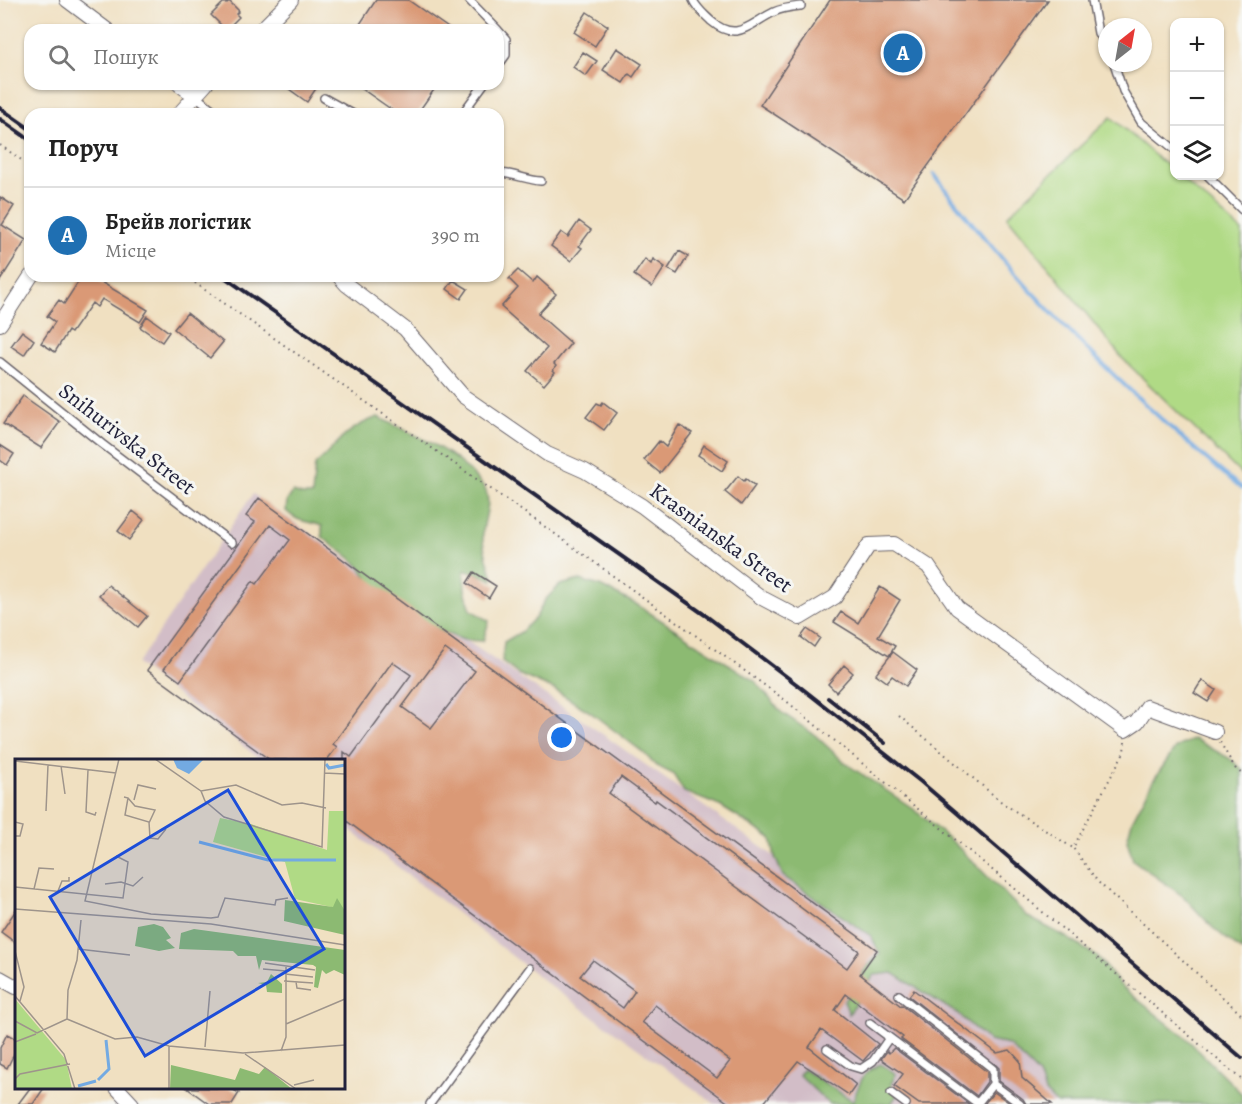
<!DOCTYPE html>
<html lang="uk">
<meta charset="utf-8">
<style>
body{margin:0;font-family:Alegreya,serif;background:#f2f2f2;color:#222}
.controls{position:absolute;right:18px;top:18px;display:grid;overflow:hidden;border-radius:12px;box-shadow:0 2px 4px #0004}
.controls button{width:54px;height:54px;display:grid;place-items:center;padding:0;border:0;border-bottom:2px solid #e0e0e0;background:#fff;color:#222;font:30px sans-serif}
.compass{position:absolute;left:1098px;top:18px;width:54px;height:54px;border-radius:50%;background:#fff;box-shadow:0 2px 4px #0004;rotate:31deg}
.you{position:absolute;left:562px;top:738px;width:21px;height:21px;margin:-15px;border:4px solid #fff;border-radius:50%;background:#1a73e8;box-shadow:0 0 0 9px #1a73e833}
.badge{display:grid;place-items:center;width:39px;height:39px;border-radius:50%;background:#1f6fb2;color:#fff;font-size:20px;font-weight:700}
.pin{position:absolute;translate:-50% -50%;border:3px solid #fff;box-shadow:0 2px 6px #0006}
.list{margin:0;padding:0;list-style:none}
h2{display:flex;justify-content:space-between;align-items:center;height:78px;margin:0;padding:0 24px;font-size:26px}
h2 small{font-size:20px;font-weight:400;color:#767676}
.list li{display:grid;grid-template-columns:39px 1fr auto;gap:18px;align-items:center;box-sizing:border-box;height:96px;padding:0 24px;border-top:2px solid #e0e0e0}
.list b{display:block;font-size:22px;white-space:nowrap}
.list p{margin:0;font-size:20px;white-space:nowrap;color:#767676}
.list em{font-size:20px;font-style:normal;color:#767676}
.icon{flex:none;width:33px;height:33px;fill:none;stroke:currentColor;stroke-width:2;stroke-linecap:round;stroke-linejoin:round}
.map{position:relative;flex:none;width:1242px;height:1104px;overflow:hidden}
.search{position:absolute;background:#fff;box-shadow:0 2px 4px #0004;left:24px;top:24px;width:480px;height:66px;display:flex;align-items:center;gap:15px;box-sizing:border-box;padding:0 21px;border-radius:18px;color:#767676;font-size:22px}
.panel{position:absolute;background:#fff;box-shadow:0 2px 4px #0004;left:24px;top:108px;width:480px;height:174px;border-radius:18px}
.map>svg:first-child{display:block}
</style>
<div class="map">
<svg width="1242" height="1104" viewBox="0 0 1242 1104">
<rect width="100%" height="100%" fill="#f6f6f2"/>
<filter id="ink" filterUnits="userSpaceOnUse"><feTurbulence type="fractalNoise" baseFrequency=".0167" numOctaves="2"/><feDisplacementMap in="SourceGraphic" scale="12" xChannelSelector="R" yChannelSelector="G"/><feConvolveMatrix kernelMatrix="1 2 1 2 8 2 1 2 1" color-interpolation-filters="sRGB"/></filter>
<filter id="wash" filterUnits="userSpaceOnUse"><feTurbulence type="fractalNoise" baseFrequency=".008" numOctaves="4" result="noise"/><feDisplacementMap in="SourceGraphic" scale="24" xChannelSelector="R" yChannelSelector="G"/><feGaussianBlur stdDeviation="1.35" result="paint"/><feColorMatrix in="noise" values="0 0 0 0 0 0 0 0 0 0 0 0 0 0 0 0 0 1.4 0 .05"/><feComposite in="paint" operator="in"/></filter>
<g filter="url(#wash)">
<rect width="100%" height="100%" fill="#f0e0c1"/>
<path fill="#d2bdc7" d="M 253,494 L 598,731 L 840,903 L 1086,1104 L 715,1104 L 552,987 L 344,825 L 344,760 L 261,760 L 137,664 Z"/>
<path fill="#b0da85" stroke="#697e60" stroke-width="1.5" d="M 1111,117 L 1174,172 L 1174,176 L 1179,176 L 1242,231 L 1242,475 L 1123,359 L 1007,216 Z"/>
<path fill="#8cba72" stroke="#576e56" stroke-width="1.5" d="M 378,417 C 411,434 445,445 471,473 C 476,478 483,484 486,491 C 492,508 481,523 483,540 C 484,553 491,568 493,580 L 474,572 L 464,571 L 465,590 L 471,610 L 489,621 L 483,641 L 464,640 L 445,633 L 375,596 C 370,584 366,572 356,563 C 346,552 332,547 322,536 L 322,526 C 306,520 300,524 286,511 L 287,501 L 293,492 L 302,495 L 312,495 L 315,465 C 340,443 344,429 378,417 Z
M 580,580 L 600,586 L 636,604 L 755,681 L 781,712 L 815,735 L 845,763 L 911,807 L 955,844 L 1028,917 L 1064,936 L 1098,957 L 1122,987 L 1186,1038 L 1242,1094 L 1242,1104 L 1057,1104 L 1045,1092 L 1039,1075 L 1009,1045 L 989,1041 L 958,1014 L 893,973 L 874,975 L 849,1014 L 844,1001 L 866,968 L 880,954 L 871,936 L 783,876 L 775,857 L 771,838 L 720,806 L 684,792 L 673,774 L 655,765 L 644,753 L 590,712 L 555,690 L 518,674 L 502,662 L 504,642 L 521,632 L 536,617 L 545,600 L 560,585 Z
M 1194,739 L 1229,758 L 1242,769 L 1242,951 L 1213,928 L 1184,897 L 1133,860 L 1127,840 L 1132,821 L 1153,781 L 1176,747 Z
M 881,1064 L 896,1074 L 891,1084 L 897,1095 L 891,1104 L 829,1104 L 799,1075 L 803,1069 L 853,1101 C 860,1083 861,1072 881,1064 Z"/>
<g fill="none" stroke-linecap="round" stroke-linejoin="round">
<path stroke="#73aae2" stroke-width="4" d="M 934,174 C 993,255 1062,327 1135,395 C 1170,427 1204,459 1242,488"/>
</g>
<g id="blocks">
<path fill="#da9976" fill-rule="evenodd" d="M 376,0 L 408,0 L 451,30 L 356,30 Z
M 830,0 L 1048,0 L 904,199 L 760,105 Z
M 229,1 L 239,11 L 236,14 L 239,17 L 226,30 L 211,15 L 224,2 L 226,4 Z
M 587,12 L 608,26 L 595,46 L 574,32 Z
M 617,48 L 642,64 L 633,77 L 629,74 L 623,83 L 603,70 Z
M 583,52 L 597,61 L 586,76 L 573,67 Z
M 282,84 L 319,84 L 307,102 Z
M 355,84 L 438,84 L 417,114 L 398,114 Z
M 0,197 L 14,206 L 2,225 L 26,240 L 0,281 Z
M 579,221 L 591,230 L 579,246 L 582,248 L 571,261 L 551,246 L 561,232 L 568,237 Z
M 679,251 L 688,256 L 677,274 L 668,269 Z
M 645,259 L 651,264 L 653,259 L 665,267 L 652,287 L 634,275 Z
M 518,270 L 533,283 L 537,277 L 556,294 L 538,314 L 571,343 L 554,364 L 556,366 L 553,370 L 555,372 L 544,385 L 527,371 L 547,348 L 501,307 L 518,288 L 509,279 Z
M 82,276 L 91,276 L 148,310 L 140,322 L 102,299 L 97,307 L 92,303 L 71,333 L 68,331 L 55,352 L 41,343 L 55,322 L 47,316 L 59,300 L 64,304 Z
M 453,280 L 468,289 L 461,299 L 447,289 Z
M 187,313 L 223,342 L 210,358 L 174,329 Z
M 147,316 L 169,332 L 162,342 L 140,327 Z
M 22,331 L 34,340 L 24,355 L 11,346 Z
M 23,396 L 60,422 L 41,448 L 3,424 Z
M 603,402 L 617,413 L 604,430 L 586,417 L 597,403 L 601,405 Z
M 679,425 L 692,433 L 660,473 L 644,460 L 659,441 L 666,447 Z
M 0,445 L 14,454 L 7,465 L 0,460 Z
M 704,445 L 728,461 L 722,471 L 698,455 Z
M 738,476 L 744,481 L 746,479 L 755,486 L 741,505 L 725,492 Z
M 259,498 L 877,950 L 860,974 L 901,1006 L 902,1005 L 987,1072 L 987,1082 L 977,1096 L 901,1039 L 903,1037 L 846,994 L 835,1010 L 878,1044 L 863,1061 L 821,1030 L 809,1047 L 856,1085 L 849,1095 L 798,1061 L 763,1104 L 730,1104 L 344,819 L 344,752 L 351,757 L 411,675 L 392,662 L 333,744 L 337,747 L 327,760 L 270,760 L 147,670 L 255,522 L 246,516 ZM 270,525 L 290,540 L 257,584 L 253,581 L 180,681 L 164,669 ZM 445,649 L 475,671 L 431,728 L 402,707 ZM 621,777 L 655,802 L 656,800 L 859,951 L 847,968 L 609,793 ZM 593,960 L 635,991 L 623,1008 L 580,976 ZM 655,1005 L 730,1061 L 717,1078 L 642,1022 Z
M 133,511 L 144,520 L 129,540 L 118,531 Z
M 474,572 L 496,586 L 489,598 L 467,583 Z
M 108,585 L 147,616 L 138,627 L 99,595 Z
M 880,587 L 900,600 L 878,636 L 895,646 L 889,656 L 834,622 L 841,612 L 858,623 Z
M 807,629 L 820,638 L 814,647 L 801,637 Z
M 893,652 L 917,670 L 906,686 L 892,676 L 887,682 L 876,674 Z
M 844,665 L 853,673 L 836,692 L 828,684 Z
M 1202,680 L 1216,690 L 1208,702 L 1194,693 Z
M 16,910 L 16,943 L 1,932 Z
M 914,990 L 997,1053 L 1010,1050 L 1020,1061 L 1022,1078 L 1052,1104 L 1026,1104 L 1023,1099 L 999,1081 L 999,1068 L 996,1065 L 909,996 Z
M 7,1034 L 16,1039 L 16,1050 L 7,1068 L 0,1064 L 0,1048 Z
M 894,1048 L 969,1104 L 919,1104 L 894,1086 L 903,1074 L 881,1059 L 887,1051 L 889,1053 Z
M 30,1088 L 44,1088 L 33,1104 L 18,1104 Z
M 187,1088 L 230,1088 L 239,1093 L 232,1104 L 209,1104 Z
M 994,1092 L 1011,1104 L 984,1104 Z"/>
</g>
</g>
<g filter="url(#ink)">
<use href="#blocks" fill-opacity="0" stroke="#6a646a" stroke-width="1.5"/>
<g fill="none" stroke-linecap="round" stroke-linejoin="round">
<g stroke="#6a646a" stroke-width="10">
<path id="service" d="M 469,0 L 498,30
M 693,0 C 697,9 704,14 711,21 C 737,43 749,24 774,12 C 782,8 792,7 801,6
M 1092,0 L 1098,33 L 1107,49
M 498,30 L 506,39 L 506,55 L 498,66
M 1114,63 L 1123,91 L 1141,122 L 1174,149
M 194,95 L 219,114
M 324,98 L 353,114
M 462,114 L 484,84
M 498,173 C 513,173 526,180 541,181
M 1208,176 L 1242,210
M 0,362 L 102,444 L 232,543
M 899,995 L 993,1069 L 993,1084 L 1020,1104
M 870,1023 L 977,1103
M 827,1049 L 851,1066 L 861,1069 L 873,1061 L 889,1038
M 891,1093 L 906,1104
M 430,1104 L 530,968
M 977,1104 L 993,1084"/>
</g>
<g stroke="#6a646a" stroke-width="16">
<path id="minor" d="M 67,0 L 107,30
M 261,30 L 291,0
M 179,84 L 194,95
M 179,114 L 206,84
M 339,276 L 347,285 L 405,329 L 463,396 L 547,454 L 585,471 L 642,506 L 762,598 L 800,618 L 835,597 L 869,545 L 894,544 L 928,566 L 957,608 L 1125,730 L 1137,722 L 1147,707 L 1215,732
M 0,324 L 31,276
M 0,978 L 16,987
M 117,1088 L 132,1104"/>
</g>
<path stroke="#6a646a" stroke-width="2" stroke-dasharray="1.5 4.5" stroke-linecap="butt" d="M 0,145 L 30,166
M 185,276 L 551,531 L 785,700 L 1007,882 L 1242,1080
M 899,716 L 1004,804 L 1073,848
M 1125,742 L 1124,752 L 1073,848 L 1098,882 L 1242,1015
M 1220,742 L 1235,768 L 1242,774"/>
<use href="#service" stroke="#fff" stroke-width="7"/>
<use href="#minor" stroke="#fff" stroke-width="14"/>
<path stroke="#22223b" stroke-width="4" d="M 0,108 L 30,129
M 0,119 L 30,140
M 223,276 L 705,615 L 799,686 L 921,782 L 1242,1058
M 828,698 L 885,743"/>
</g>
</g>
<g text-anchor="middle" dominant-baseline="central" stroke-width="6" stroke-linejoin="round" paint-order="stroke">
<g font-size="22" fill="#22223b" stroke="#f6f6f2">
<text transform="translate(127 439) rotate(38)">Snihurivska Street</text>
<text transform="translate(721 538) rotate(36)">Krasnianska Street</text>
</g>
</g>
<g transform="translate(15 759)">
<rect width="330" height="330" fill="#f0e0c1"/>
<path d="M 314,52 L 330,52 L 330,151 L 280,140 L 270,103 L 198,83 L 205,59 L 236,65 L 312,91 ZM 0,240 L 51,301 L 57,330 L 0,330 Z" fill="#b0da85"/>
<path d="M 322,139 L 330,152 L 330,176 L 269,162 L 270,141 L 318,148 ZM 139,165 L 148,168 L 156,179 L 151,181 L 160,189 L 144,192 L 120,187 L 123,168 ZM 179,170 L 330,191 L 330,216 L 319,211 L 311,215 L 307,211 L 303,229 L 299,228 L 301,208 L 298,206 L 247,201 L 244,211 L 241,197 L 223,197 L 218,192 L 164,190 L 166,174 ZM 256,215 L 267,225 L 267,234 L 252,233 L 251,226 L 243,224 L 252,223 ZM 156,306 L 220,321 L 225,309 L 244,315 L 250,308 L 277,330 L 155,330 Z" fill="#8cba72"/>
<path d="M 158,0 L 189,0 L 174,15 L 162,9 Z" fill="#73aae2"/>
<path fill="none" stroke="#73aae2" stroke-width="3" d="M 311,5 L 314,9 L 330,6M 184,83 L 253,101 L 321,101M 83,321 L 94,310 L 91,281M 63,327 L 81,322"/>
<path fill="none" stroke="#9e948b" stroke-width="1.5" d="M 104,0 L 70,142 L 136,155 L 196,159 L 203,158 L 210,139 L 260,146 L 261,141 L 273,139M 140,0 L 186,32 L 221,26 L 267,46 L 287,44 L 311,49M 0,2 L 101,14M 46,7 L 50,35M 73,11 L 71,53 L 80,56 L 81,53M 309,14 L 330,15M 186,32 L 190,42 L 209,58 L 307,88 L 310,0M 109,38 L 113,39 L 110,56 L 134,63 L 135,79 L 143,80 L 151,70M 113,39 L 120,47 L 140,51 L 134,64M 119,41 L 123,26 L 141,30M 31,52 L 33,6M 0,63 L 8,65 L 5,77 L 0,77M 90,125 L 106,123 L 118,127 L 128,118M 0,128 L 108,139 L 113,103 L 101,97M 19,130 L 24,109 L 39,110M 43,132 L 47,122 L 54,122 L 54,118M 0,150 L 196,165 L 330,186M 63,190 L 115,196M 0,192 L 9,228 L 5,242M 250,204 L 300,211M 248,210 L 271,212M 270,215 L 298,218M 269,222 L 298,224M 281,223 L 282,229 L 296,231M 0,237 L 49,295 L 60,330M 52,260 L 100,280 L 122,278 L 154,287 L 228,294 L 330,286M 52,260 L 53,231 L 62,201 L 66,161M 0,262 L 22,274 L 52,260M 271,265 L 330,240M 0,283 L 21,275M 190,288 L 195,232M 266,292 L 271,278 L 271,208M 230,295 L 281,330M 0,320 L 5,315 L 55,305M 279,326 L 299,321M 154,330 L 154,287"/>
<path fill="#1d4ed8" fill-opacity="0.15" stroke="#1d4ed8" stroke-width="3" d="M 213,31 L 309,190 L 130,297 L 35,138 Z"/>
<rect width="330" height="330" fill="none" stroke="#22223b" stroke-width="3"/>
</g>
</svg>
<div class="controls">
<button>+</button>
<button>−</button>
<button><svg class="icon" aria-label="layers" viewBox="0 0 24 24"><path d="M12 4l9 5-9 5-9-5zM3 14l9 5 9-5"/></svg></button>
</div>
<svg class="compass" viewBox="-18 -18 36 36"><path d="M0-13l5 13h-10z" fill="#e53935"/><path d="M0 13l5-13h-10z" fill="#767676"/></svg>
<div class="you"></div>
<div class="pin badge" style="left:903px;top:53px">A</div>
<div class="search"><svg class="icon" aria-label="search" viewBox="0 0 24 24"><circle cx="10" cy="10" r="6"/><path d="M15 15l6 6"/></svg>Пошук</div>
<section class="panel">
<h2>Поруч<small></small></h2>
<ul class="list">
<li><span class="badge">A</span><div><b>Брейв логістик</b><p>Місце</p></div><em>390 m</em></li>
</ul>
</section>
</div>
